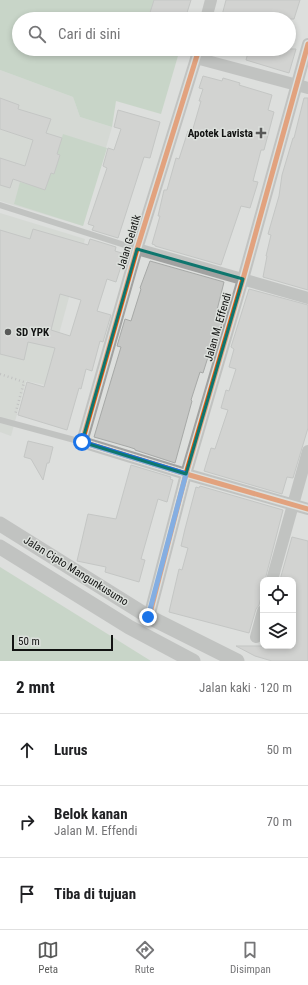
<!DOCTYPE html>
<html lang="id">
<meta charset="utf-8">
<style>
body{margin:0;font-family:"Roboto Condensed",sans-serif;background:#f6f6f6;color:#202124}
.controls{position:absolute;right:12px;bottom:12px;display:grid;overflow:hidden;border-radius:8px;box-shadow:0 2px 6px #0003}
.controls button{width:36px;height:36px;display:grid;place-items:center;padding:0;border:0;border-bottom:1px solid #e0e0e0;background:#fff;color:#202124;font:20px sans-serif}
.scale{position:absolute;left:12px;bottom:10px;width:101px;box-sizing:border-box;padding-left:4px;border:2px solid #121312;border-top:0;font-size:11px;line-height:14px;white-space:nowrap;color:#121312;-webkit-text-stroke:3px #dce0dc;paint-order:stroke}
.stop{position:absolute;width:12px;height:12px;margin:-9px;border:3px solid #1a73e8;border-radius:50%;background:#fff}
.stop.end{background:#1a73e8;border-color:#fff;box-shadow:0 1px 4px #0008}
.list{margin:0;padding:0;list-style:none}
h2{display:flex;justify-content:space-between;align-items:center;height:52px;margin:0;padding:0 16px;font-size:17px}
h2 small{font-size:13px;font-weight:400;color:#757577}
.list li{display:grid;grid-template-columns:26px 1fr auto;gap:12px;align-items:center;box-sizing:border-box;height:72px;padding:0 16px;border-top:1px solid #e0e0e0}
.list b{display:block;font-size:15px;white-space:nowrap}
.list p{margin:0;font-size:13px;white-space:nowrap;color:#757577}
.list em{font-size:13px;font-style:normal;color:#757577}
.icon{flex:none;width:22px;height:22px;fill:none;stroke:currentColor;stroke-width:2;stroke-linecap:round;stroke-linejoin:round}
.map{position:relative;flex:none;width:308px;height:661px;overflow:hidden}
.search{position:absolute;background:#fff;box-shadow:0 2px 6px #0003;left:12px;right:12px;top:12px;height:44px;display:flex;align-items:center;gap:10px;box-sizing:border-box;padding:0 14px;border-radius:22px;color:#757577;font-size:15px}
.sheet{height:268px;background:#fff}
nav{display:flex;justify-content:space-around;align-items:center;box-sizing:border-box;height:56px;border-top:1px solid #e0e0e0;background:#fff;font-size:11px;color:#757577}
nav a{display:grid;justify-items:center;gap:2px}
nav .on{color:#595a59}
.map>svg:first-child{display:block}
</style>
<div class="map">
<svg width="308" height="661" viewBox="0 0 308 661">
<rect width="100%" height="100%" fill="#dddfdd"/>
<path fill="#ccd2cb" d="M 0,70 L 73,97 L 80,117 L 112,127 L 83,226 L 0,201 Z
M 0,213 L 85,239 L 45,385 L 26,381 L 11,436 L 0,432 Z"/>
<path fill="#b0cbaf" d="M 0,0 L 156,0 L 149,19 L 19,19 L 19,49 L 180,49 L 161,114 L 116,101 L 112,127 L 80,117 L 73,97 L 0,70 Z
M 63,134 L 107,148 L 83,226 L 14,204 L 20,182 L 45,189 L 51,173 L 54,173 L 60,155 L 57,154 Z
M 0,567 L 151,661 L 0,661 Z"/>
<path fill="#c5c6c4" stroke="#a7a9a7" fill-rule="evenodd" d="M 154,0 L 191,0 L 185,19 L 148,19 Z
M 226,0 L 300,0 L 294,19 L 221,19 Z
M 249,49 L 296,49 L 289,73 L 246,60 Z
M 203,76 L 222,81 L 223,78 L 240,83 L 239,85 L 272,95 L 268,110 L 274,112 L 264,150 L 261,150 L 253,181 L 258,182 L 250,208 L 241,206 L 221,265 L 155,246 L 155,245 L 152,244 L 160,216 L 158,216 L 164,190 L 167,190 L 176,158 L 179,159 L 188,131 L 192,132 L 201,101 L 199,101 L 203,89 L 199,88 Z
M 0,98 L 19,105 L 18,109 L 51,119 L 46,133 L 62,138 L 57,154 L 60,155 L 54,174 L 51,173 L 45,190 L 13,179 L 10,188 L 0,185 L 0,158 L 25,166 L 33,140 L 0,129 Z
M 304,98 L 308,98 L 308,290 L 263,277 L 267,256 L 266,256 L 271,235 L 268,234 L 279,196 L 282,175 L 293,138 L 294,138 Z
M 118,110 L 160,122 L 150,158 L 144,157 L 118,238 L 92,230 L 94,226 L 88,224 L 107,168 L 103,166 L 108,148 L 114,150 L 121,129 L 114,127 Z
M 33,229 L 88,245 L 90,239 L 116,247 L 115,251 L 125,254 L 116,282 L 107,279 L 97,311 L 111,315 L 103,342 L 100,341 L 92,371 L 86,369 L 81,389 L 79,388 L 67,430 L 18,415 L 27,382 L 44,387 L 55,348 L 28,342 L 24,360 L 0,354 L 0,230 L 30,239 ZM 60,294 L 81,300 L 70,336 L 51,330 Z
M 150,261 L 224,282 L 216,314 L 224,316 L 217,342 L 213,341 L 203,373 L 200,372 L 191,400 L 192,401 L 175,463 L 135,450 L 135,449 L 129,447 L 94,437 L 121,347 L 117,346 L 125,319 L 131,321 L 141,289 L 140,288 Z
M 249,289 L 308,305 L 308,428 L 293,478 L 287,477 L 282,494 L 204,471 L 211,448 L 215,449 L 228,410 L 221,408 L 226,390 L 229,391 L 236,369 L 229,367 L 234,349 L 231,347 Z
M 28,441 L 53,447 L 49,463 L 47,463 L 43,480 L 31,459 L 24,457 Z
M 131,465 L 171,477 L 170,479 L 173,480 L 167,502 L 158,499 L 141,559 L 145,560 L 139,582 L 105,572 L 106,567 L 77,561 L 88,514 L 116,519 Z
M 200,486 L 283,510 L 265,580 L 263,580 L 263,588 L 259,605 L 256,609 L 249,633 L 169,612 L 179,569 L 182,570 L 188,548 L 181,546 L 185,529 L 196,487 L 199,488 Z
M 292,537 L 308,541 L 308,661 L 272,661 L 255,656 L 236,646 L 293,646 L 293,580 L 280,580 Z"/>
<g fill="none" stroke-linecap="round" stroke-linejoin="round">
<path stroke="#a0a0a0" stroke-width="2.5" stroke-dasharray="1 3" stroke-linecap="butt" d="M 0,374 L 24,382 L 15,415"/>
<path stroke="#a1a2a1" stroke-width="6" d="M 0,205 L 137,249
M 0,420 L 82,442"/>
<path stroke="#a1a2a1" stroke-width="12" d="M 206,19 L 211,0
M 199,49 L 137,249 L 82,442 L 186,474 L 308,509
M 196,58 L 308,88
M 137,249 L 308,298
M 272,580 L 308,451
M 149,617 L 186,474 L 243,279 L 308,44
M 256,637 L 263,611"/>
<path stroke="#a1a2a1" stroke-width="15" d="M 0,524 L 149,617 L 237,661
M 0,547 L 129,627 L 193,661"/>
<g stroke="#dce0dc" stroke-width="8">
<path id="cycleway" d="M 199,49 L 137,249 L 82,442 L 186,474 L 308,509
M 149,617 L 186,474 L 243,279 L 308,44"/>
</g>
<use href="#cycleway" stroke="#e8590c" stroke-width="5"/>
</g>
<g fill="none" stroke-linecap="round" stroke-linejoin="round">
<path stroke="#1a73e8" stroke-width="5" d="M 82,442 L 186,474 L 148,617"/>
</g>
<path d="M0 0H308V661H0ZM 137,249 L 243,279 L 186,474 L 82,442 Z" fill="#dddfdd" fill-opacity=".55" fill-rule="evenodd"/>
<path fill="none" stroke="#0f766e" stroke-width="3" stroke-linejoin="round" d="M 137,249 L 243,279 L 186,474 L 82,442 Z"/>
<g fill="#595a59" stroke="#dce0dc" stroke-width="1.5">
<path d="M259 127h4v4h4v4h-4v4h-4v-4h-4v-4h4z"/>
<circle cx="8" cy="332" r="4"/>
</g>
<g text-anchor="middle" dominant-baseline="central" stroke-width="3" stroke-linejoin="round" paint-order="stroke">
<g font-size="11" font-weight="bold" fill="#121312" stroke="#dce0dc" text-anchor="end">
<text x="253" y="133">Apotek Lavista</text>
<text x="16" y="332" text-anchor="start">SD YPK</text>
</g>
<g font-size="11" fill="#121312" stroke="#dce0dc">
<text transform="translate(129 242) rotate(-73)">Jalan Gelatik</text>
<text transform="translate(218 327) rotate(-74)">Jalan M. Effendi</text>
<text transform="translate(76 571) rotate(32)">Jalan Cipto Mangunkusumo</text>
</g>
</g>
</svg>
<div class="controls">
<button><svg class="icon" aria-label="locate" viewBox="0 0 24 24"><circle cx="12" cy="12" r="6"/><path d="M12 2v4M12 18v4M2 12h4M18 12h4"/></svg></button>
<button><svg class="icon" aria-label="layers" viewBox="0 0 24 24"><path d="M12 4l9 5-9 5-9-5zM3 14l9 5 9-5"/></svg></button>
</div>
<div class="scale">50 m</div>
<div class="stop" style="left:82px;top:442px"></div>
<div class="stop end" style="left:148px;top:617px"></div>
<div class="search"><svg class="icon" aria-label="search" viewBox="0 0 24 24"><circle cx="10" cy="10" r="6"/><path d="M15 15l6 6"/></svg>Cari di sini</div>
</div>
<section class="sheet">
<h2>2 mnt<small>Jalan kaki · 120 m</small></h2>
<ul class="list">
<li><svg class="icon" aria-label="ahead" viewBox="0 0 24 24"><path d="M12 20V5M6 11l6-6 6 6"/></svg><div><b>Lurus</b></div><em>50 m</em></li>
<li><svg class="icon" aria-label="right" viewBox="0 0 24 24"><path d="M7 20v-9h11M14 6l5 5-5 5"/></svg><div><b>Belok kanan</b><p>Jalan M. Effendi</p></div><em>70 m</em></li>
<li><svg class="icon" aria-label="arrive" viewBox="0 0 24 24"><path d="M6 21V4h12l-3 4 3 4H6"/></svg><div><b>Tiba di tujuan</b></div></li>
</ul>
</section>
<nav>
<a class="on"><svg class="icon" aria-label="map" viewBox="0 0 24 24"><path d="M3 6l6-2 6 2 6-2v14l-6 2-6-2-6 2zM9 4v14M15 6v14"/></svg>Peta</a>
<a><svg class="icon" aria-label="directions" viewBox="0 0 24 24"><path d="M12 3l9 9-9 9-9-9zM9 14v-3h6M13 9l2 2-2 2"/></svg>Rute</a>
<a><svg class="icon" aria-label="saved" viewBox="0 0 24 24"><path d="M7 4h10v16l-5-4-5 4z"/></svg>Disimpan</a>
</nav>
